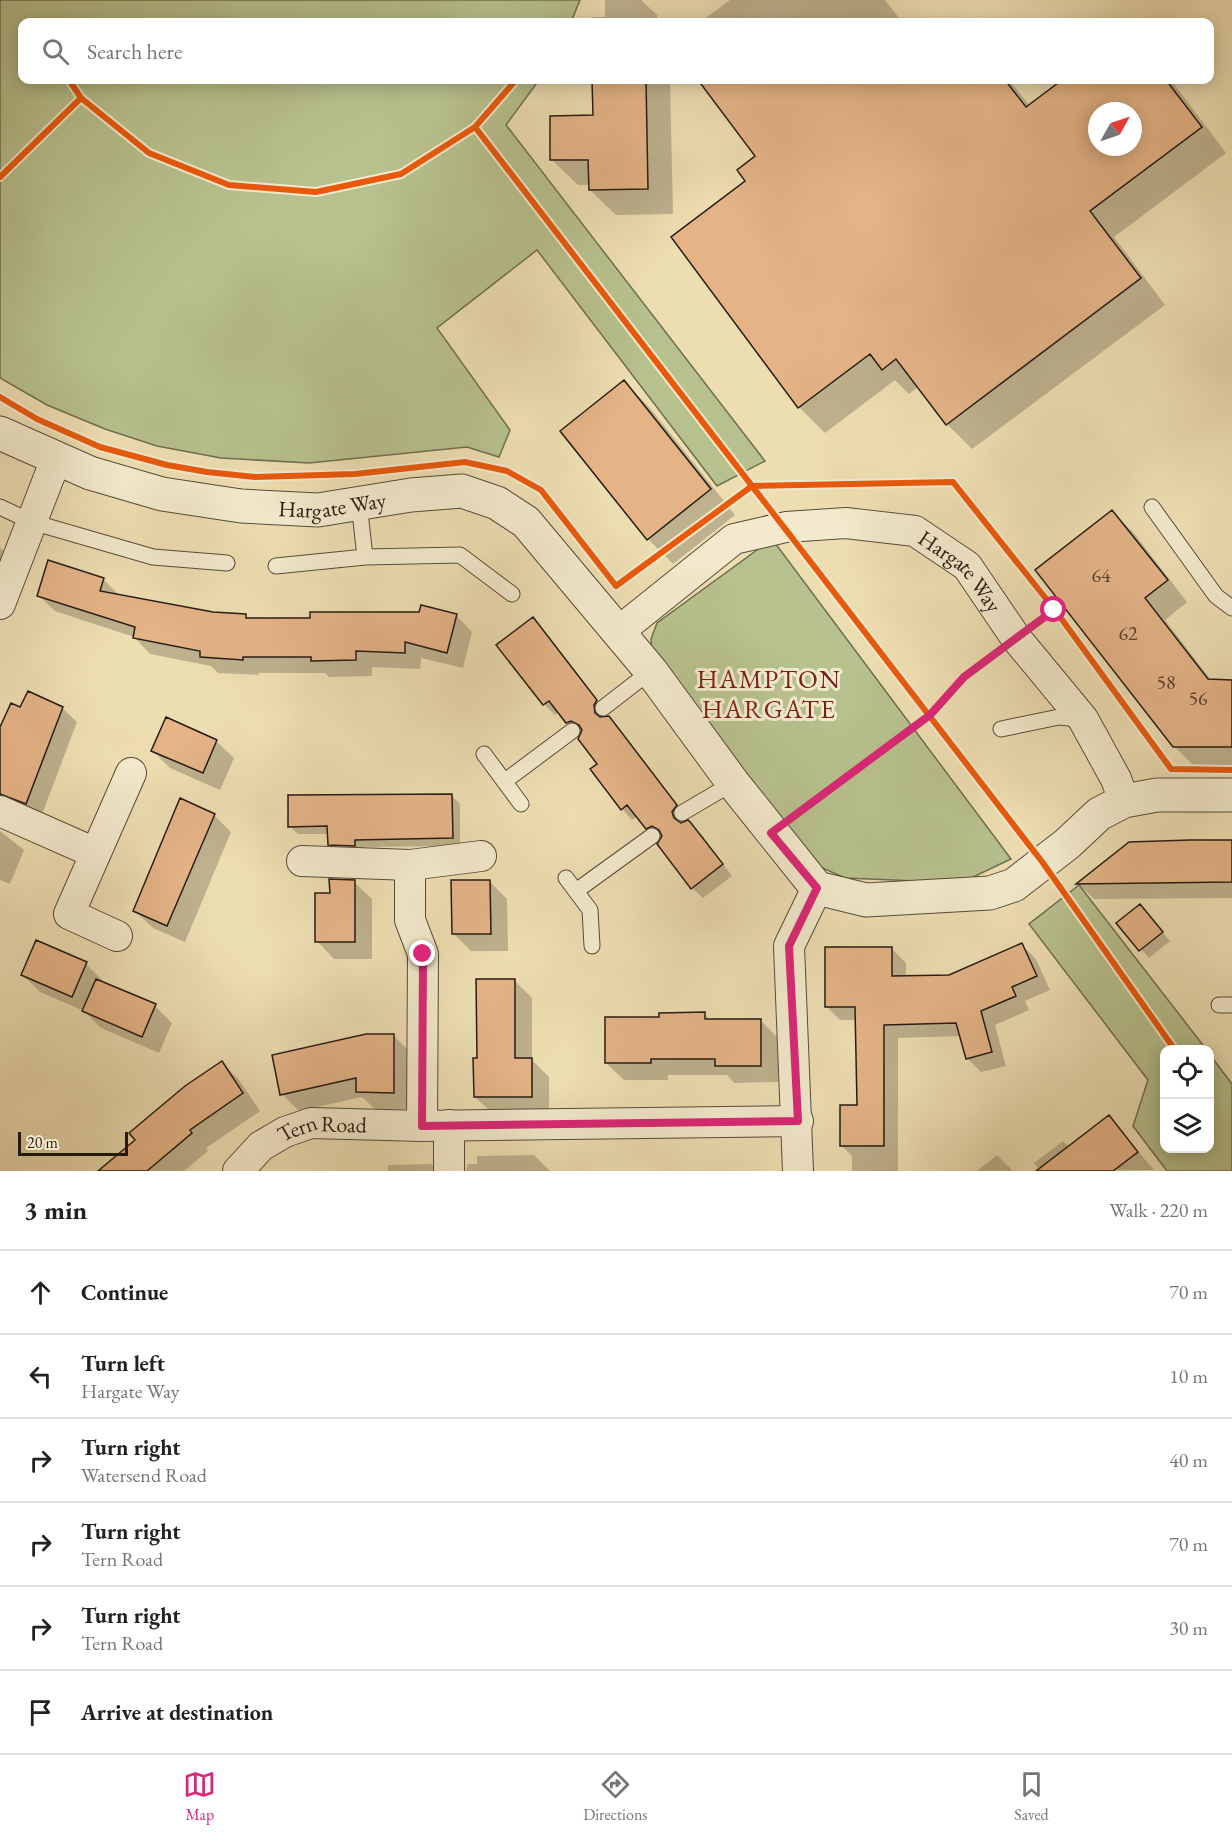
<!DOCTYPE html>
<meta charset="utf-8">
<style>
body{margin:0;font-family:"EB Garamond",serif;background:#f2f2f2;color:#202124}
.controls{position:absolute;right:18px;bottom:18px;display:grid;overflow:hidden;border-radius:12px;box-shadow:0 3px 15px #0003}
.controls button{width:54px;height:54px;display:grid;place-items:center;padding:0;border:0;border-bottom:2px solid #e0e0e0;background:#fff;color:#202124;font:30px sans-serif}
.compass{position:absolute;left:1088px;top:102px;width:54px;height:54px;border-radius:50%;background:#fff;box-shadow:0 3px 15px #0003;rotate:50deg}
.scale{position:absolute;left:18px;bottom:15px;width:110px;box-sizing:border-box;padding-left:6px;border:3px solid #271a13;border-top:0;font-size:16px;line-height:21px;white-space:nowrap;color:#271a13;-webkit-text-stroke:4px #f3eacd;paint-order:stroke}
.stop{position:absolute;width:18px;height:18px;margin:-14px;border:4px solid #db2777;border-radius:50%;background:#fff}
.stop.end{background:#db2777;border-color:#fff;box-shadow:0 2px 6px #0008}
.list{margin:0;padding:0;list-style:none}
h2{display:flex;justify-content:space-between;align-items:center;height:78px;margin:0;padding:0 24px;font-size:26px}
h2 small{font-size:20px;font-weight:400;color:#757577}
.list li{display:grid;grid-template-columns:39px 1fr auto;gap:18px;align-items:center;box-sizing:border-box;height:84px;padding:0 24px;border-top:2px solid #e0e0e0}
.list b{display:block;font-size:22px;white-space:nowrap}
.list p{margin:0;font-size:20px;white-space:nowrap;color:#757577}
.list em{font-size:20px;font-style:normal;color:#757577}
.icon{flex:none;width:33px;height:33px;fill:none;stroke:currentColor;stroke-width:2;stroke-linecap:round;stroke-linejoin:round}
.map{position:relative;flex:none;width:1232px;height:1171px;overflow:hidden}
.search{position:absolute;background:#fff;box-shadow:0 3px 15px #0003;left:18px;right:18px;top:18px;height:66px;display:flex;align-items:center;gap:15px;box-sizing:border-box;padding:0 21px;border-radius:12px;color:#757577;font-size:22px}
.sheet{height:582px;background:#fff}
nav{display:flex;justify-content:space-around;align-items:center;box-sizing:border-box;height:84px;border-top:2px solid #e0e0e0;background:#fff;font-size:16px;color:#757577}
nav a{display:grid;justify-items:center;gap:3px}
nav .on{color:#db2777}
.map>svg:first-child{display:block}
</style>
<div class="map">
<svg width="1232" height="1171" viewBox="0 0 1232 1171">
<rect width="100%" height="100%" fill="#eddeb2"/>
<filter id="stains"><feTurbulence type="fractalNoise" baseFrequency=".00333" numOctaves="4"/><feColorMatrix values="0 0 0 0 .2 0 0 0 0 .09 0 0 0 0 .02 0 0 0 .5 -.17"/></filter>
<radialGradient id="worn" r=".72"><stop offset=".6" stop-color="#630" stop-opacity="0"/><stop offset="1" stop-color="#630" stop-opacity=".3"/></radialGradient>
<path fill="#b7c18d" stroke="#6f6e50" stroke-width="1.5" d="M 0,0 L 580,0 L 571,22 L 22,22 L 22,80 L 539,80 L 506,125 L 765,461 L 717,486 L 537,250 L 437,328 L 510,430 L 499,457 L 467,447 L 309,463 L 221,458 L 157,446 L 105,429 L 47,405 L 0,378 Z
M 772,539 L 1011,859 L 969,879 L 918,881 L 845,878 L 809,862 L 652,654 L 651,639 L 657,623 Z
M 1079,885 L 1206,1049 L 1164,1050 L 1164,1148 L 1210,1148 L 1210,1055 L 1232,1084 L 1232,1171 L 1167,1171 L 1133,1126 L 1148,1080 L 1029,924 Z"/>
<path fill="#0003" fill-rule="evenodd" d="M 605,0 L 641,0 L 657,15 L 657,22 L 593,22 L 593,17 L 605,17 Z
M 730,0 L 885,0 L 902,22 L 700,22 Z
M 594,80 L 670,80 L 673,214 L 616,215 L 590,190 L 590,185 L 578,185 L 552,160 L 595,117 Z
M 700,80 L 1009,80 L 1030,106 L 1065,80 L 1171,80 L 1226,153 L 1114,237 L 1165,305 L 972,449 L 947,424 L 919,386 L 909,394 L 895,380 L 825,433 L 799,407 L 747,181 L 757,156 ZM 1097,111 L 1133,111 L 1133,147 L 1097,147 Z
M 624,382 L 650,408 L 735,515 L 673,564 L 648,539 Z
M 1112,512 L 1133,532 L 1187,602 L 1165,620 L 1212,681 L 1232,681 L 1232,768 L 1195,767 L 1174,746 Z
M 0,547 L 7,555 L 0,573 Z
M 103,579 L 120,596 L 212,614 L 245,615 L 250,620 L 456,615 L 472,632 L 463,668 L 421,658 L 420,669 L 372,667 L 372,676 L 329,677 L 325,673 L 259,673 L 259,675 L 218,673 L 211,666 L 150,654 L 134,637 L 55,611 L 38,595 Z
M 533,619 L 607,712 L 602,718 L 608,717 L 619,728 L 686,817 L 682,824 L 688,822 L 702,835 L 732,876 L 703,898 L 692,888 L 663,836 L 658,838 L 638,816 L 632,820 L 622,809 L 583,731 L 578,733 L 559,712 L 555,715 L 544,704 Z
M 62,708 L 77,722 L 41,817 L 0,816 L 0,731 L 21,709 Z
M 216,741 L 234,758 L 220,790 L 170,768 L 153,751 Z
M 452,796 L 460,804 L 460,846 L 362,847 L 362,853 L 337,853 L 329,844 L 329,834 L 298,834 L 289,826 Z
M 214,815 L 231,832 L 185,942 L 153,928 L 135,911 Z
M 0,831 L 24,850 L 10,884 L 0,880 Z
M 1232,842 L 1232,898 L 1094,899 L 1078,884 Z
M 354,882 L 372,899 L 372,959 L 334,959 L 317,941 L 331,894 Z
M 490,882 L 507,899 L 508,951 L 471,951 L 454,934 Z
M 1148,914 L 1170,941 L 1149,958 L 1118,923 Z
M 1022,945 L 1036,959 L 1050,990 L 1025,1001 L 1029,1010 L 995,1025 L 1006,1066 L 981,1072 L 967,1058 L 961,1036 L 898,1038 L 898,1171 L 852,1171 L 852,1156 L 841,1145 L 858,1106 L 857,1020 L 840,1020 L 826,1006 L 892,949 L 906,963 L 906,977 L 950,976 Z
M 86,964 L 103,981 L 102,983 L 155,1006 L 172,1023 L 159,1053 L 101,1028 L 84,1011 L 40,992 L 22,974 Z
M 515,981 L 532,998 L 532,1060 L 549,1077 L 549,1114 L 493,1114 L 475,1097 L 479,1060 Z
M 704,1014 L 711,1021 L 761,1021 L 778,1038 L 778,1082 L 734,1083 L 727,1075 L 668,1075 L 668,1080 L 624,1080 L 606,1063 Z
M 393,1035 L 411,1053 L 411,1109 L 375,1109 L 362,1097 L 299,1111 L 282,1094 Z
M 222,1063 L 239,1080 L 260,1111 L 206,1148 L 208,1151 L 184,1171 L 100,1171 Z
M 1109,1117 L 1154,1170 L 1040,1171 L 1034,1163 L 1063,1141 L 1069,1147 Z
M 534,1155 L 550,1171 L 466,1171 L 468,1164 L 477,1164 L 477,1156 Z
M 997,1155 L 1013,1171 L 977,1171 Z
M 431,1164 L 438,1171 L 388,1171 L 388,1165 Z"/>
<path fill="#e4b487" stroke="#271a13" stroke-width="1.5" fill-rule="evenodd" d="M 592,80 L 646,80 L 648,189 L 589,190 L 588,160 L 550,160 L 550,116 L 593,115 Z
M 698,80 L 1005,80 L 1026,107 L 1062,80 L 1166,80 L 1202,127 L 1090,211 L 1141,278 L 946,425 L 896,359 L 882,370 L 870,354 L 798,408 L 671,237 L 745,181 L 737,170 L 755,156 ZM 1097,111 L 1133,111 L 1133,147 L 1097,147 Z
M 624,380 L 711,489 L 647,540 L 560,431 Z
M 1112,510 L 1168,580 L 1145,598 L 1208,679 L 1232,680 L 1232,747 L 1173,747 L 1035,570 Z
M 48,560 L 104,578 L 100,591 L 213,612 L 246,614 L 246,618 L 310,618 L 310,612 L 419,612 L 421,605 L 457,614 L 447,653 L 405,642 L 405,653 L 356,651 L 356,660 L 311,661 L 311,657 L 243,657 L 243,660 L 200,657 L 200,651 L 133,638 L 135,627 L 37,596 Z
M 533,617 L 597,700 L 594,705 L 595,713 L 600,717 L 609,716 L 677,805 L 672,812 L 674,818 L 681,823 L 688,820 L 691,823 L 723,864 L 691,889 L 657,844 L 662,836 L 659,830 L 652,826 L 646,829 L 627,805 L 621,810 L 590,769 L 597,764 L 578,739 L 582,730 L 579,725 L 571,721 L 566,723 L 549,701 L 543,705 L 496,645 Z
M 28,691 L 63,707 L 26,804 L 0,794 L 0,727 L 11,703 L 20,707 Z
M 166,717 L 217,740 L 203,773 L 151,751 Z
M 452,794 L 453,838 L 355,840 L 355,846 L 328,845 L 327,826 L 288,827 L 288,795 Z
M 180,798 L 215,814 L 167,926 L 133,911 Z
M 1190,840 L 1232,840 L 1232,882 L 1076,884 L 1129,842 Z
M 329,879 L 355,880 L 355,942 L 315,942 L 315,893 L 330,893 Z
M 451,880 L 490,880 L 491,934 L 452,934 Z
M 1140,904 L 1163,932 L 1139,951 L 1116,923 Z
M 36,940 L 87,962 L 72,997 L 21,975 Z
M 1022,943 L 1037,976 L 1012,987 L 1016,996 L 981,1011 L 992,1052 L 966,1059 L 956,1023 L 884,1025 L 884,1146 L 840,1146 L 840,1105 L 857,1105 L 855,1007 L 825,1007 L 825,947 L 892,947 L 892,976 L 949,975 Z
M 96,979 L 156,1004 L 142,1037 L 82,1011 Z
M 476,979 L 515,979 L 515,1058 L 532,1058 L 532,1097 L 474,1097 L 473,1058 L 477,1058 Z
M 705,1012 L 705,1019 L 761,1019 L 761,1066 L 715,1066 L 715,1059 L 651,1059 L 651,1063 L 605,1063 L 605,1017 L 659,1017 L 659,1013 Z
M 366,1034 L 394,1034 L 394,1093 L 356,1092 L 356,1078 L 280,1095 L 272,1055 Z
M 222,1061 L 243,1093 L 190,1130 L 192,1133 L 147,1171 L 98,1171 L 135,1140 L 129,1133 L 185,1086 Z
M 1109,1115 L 1138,1152 L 1113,1171 L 1036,1171 Z"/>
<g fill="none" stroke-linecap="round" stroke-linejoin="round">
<g stroke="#584b3b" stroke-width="17">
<path id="service" d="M 359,503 L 365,557
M 0,507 L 32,522 L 153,557 L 227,563
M 1152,507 L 1216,596 L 1232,608
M 276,566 L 365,557 L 460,555 L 512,594
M 603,708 L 651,671
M 1001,729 L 1059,717 L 1080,719
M 484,754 L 521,804
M 505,781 L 572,731
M 682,813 L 733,783
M 566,878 L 590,910 L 592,946
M 576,891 L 652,836
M 1219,1005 L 1232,1005"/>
</g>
<g stroke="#584b3b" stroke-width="32">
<g id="minor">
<path d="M 0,604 L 56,459"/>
<path id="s1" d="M 618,632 L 734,539 L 786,527 L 846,523 L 915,531 L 967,566 L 1016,638 L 1083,719 L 1116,779 L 1124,801"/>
<path d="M 0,811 L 95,853"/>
<path d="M 302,861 L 410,865 L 481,856"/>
<path d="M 410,865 L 410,920 L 423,954 L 422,1126"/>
<path d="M 117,936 L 69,914 L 131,773"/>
<path d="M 449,1125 L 449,1171"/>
<path id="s2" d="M 238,1171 L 261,1146 L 285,1132 L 311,1123 L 422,1126 L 798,1121"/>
<path d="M 798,1171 L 789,946 L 817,888"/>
</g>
</g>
<g stroke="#584b3b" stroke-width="35">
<g id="tertiary">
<path id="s3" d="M 0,433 L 90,473 L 162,494 L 241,506 L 318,510 L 411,495 L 462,491 L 497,503 L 526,522 L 651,671 L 733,783 L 817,888 L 866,900 L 990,893 L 1014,885 L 1067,844 L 1099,814 L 1124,801 L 1157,795 L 1232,795"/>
</g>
</g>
<path stroke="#271a13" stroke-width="4" stroke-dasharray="1.5 3" stroke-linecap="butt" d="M 1042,619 L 1055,610
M 801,811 L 930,715 L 965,677 L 990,658"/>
<use href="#service" stroke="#f3eacd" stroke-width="15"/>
<use href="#minor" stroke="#f3eacd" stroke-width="30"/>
<use href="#tertiary" stroke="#f3eacd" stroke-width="33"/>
<g stroke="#f3eacd" stroke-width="10">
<path id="cycleway" d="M 69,80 L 81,98 L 149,153 L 229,185 L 316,192 L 401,174 L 475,127 L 516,80
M 475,127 L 1043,863 L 1175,1050
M 0,177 L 81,98
M 0,397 L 37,419 L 100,447 L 167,465 L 207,472 L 255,477 L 355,474 L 465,462 L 507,471 L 541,490 L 616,586 L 752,486 L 953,482 L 1055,610 L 1171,769 L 1232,770"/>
</g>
<use href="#cycleway" stroke="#e8590c" stroke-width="6"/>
</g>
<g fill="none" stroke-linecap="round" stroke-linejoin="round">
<path stroke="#db2777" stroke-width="8" d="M 423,954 L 422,1126 L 798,1121 L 789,946 L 817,888 L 771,833 L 930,715 L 964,677 L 1054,610"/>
</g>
<g text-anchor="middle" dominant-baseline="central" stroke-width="6" stroke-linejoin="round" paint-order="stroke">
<g font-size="20" fill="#564030">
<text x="1101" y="575">64</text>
<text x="1128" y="633">62</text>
<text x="1166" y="682">58</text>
<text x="1198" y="698">56</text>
</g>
<g font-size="22" fill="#271a13" stroke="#f3eacd">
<text stroke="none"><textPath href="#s3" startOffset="345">Hargate Way</textPath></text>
<text stroke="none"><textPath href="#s1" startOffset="393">Hargate Way</textPath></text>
<text stroke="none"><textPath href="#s2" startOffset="100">Tern Road</textPath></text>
</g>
<g font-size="26" letter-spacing="1.5" fill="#7a1f14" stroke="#f3eacd">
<text x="769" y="679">HAMPTON<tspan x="769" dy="30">HARGATE</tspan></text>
</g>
</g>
<rect width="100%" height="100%" filter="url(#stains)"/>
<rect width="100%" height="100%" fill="url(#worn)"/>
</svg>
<div class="controls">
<button><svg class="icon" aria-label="locate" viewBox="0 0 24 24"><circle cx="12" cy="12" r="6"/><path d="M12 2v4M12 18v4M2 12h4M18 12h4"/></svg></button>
<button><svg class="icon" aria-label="layers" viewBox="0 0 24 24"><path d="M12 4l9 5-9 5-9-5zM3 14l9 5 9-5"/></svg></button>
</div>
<svg class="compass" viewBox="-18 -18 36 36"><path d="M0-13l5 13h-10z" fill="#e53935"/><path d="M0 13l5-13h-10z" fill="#757577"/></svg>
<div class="scale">20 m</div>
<div class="stop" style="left:1054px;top:610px"></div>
<div class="stop end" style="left:423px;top:954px"></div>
<div class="search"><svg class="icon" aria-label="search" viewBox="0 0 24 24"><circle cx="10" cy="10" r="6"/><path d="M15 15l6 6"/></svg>Search here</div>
</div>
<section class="sheet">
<h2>3 min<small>Walk · 220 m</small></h2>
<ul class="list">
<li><svg class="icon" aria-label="ahead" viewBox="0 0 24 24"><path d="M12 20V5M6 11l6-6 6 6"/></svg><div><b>Continue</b></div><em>70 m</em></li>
<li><svg class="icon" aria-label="left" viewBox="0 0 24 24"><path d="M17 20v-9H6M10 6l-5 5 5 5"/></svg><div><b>Turn left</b><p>Hargate Way</p></div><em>10 m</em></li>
<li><svg class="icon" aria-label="right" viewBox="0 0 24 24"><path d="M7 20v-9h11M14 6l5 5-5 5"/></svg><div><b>Turn right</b><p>Watersend Road</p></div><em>40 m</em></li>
<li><svg class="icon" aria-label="right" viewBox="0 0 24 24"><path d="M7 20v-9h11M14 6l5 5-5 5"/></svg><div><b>Turn right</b><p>Tern Road</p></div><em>70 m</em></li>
<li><svg class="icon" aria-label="right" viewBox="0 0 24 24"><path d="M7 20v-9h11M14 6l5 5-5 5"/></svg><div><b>Turn right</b><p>Tern Road</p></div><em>30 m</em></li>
<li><svg class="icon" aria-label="arrive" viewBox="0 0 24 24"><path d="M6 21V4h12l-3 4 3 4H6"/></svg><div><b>Arrive at destination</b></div></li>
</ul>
</section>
<nav>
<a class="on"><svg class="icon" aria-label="map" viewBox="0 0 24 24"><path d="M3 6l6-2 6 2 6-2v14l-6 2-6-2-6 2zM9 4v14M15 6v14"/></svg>Map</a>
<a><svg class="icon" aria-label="directions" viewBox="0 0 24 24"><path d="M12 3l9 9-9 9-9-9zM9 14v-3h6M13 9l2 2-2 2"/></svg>Directions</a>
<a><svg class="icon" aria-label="saved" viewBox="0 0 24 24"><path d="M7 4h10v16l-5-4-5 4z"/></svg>Saved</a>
</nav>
